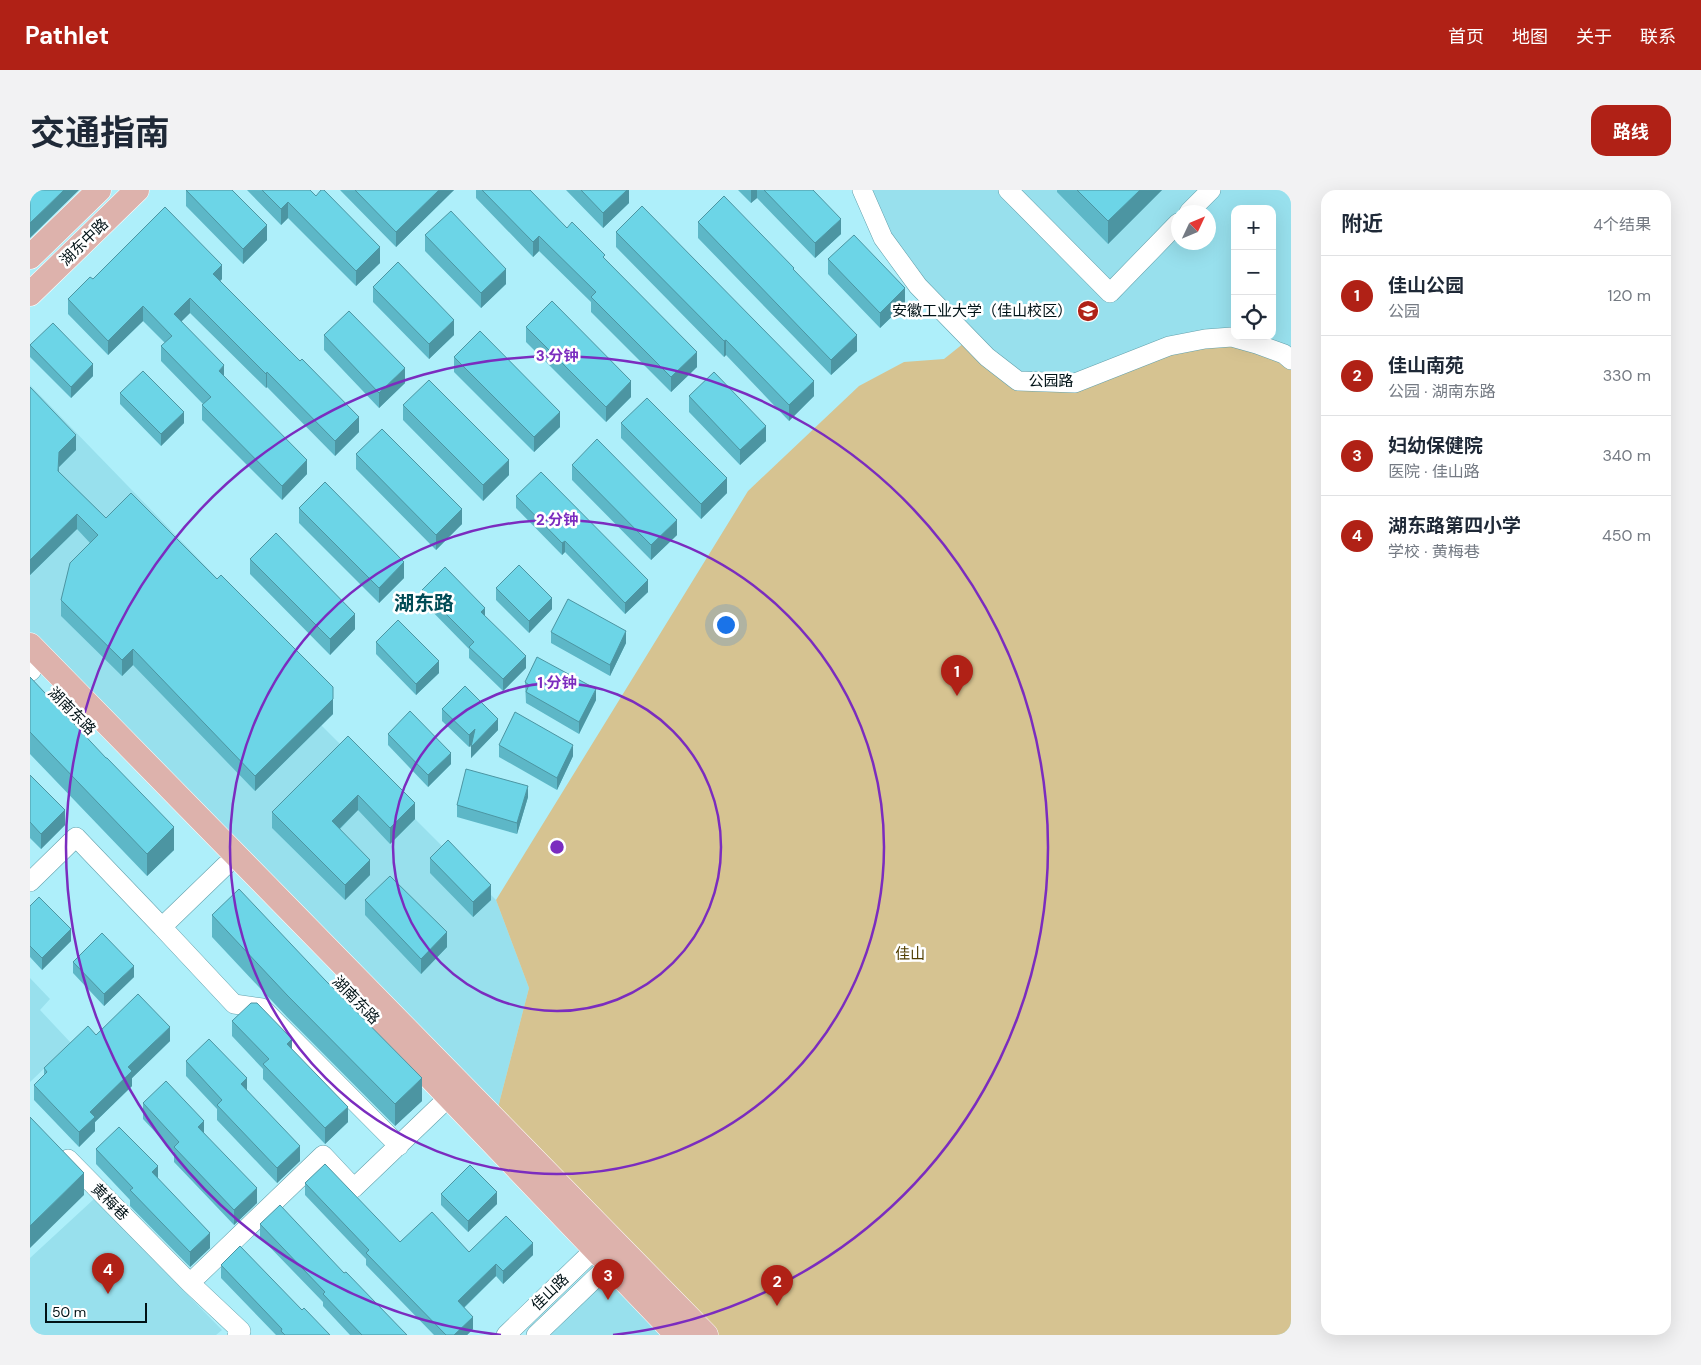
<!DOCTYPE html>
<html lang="zh">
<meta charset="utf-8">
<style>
body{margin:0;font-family:"DM Sans","Noto Sans SC",sans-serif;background:#f2f2f3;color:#1f2937}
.controls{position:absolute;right:15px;top:15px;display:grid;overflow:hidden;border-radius:10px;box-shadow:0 5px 20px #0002}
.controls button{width:45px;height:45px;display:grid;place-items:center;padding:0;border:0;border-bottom:1px solid #e0e1e3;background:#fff;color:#1f2937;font:25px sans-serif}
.compass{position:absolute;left:1141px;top:15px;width:45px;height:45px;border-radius:50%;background:#fff;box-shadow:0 5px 20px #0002;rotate:46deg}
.scale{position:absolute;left:15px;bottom:12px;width:102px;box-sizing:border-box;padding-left:5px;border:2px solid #001216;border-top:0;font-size:14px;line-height:18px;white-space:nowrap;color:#001216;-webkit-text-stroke:4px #fff;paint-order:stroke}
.you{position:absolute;left:695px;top:434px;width:18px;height:18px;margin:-12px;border:4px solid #fff;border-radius:50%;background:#1a73e8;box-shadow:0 0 0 8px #1a73e833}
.badge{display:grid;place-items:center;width:32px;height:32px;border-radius:50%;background:#b02116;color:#fff;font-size:16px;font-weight:700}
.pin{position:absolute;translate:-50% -41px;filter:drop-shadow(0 1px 2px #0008)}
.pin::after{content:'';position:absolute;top:26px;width:18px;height:15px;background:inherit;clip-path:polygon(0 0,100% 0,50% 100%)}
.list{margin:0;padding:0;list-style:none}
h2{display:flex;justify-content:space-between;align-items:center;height:65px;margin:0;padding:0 20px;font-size:21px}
h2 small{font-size:16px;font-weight:400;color:#747a83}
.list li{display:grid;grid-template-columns:32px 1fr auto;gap:15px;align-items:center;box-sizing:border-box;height:80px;padding:0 20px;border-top:1px solid #e0e1e3}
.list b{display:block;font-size:19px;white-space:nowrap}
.list p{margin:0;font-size:16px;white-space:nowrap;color:#747a83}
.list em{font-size:16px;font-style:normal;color:#747a83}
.icon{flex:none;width:28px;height:28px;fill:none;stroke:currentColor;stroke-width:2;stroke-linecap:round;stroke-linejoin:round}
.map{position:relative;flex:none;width:1261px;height:1145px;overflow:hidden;border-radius:15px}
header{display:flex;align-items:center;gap:30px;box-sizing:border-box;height:70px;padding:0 25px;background:#b02116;color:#fff}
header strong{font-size:24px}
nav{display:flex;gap:28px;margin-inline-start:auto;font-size:18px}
.intro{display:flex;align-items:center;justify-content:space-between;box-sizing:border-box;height:120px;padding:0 30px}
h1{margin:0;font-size:35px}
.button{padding:12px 22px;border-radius:15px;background:#b02116;color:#fff;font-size:18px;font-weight:700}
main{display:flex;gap:30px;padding:0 30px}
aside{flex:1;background:#fff;border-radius:15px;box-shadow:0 5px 20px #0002}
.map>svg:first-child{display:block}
</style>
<header>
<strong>Pathlet</strong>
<nav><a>首页</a><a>地图</a><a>关于</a><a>联系</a></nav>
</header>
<div class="intro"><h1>交通指南</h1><a class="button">路线</a></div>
<main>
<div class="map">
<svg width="1261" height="1145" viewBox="0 0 1261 1145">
<rect width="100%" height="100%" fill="#aeeffa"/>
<path fill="#98e0ed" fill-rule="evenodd" d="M 832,0 L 1261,0 L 1261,170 L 1045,193 L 988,191 L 888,96 ZM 1205,19 L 1242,19 L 1242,146 L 1205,146 ZM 1148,22 L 1178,22 L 1178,52 L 1148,52 Z
M 0,195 L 192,393 L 275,519 L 466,710 L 499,798 L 465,929 L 0,455 Z
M 0,788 L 20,809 L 10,820 L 41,853 L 0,892 Z
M 64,1009 L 192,1140 L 186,1145 L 0,1145 L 0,1068 Z
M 579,1075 L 647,1145 L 506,1145 Z"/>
<path fill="#d6c391" d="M 939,149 L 988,191 L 1045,194 L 1174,150 L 1261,171 L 1261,1145 L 676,1145 L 465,929 L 499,798 L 466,710 L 718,301 L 829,196 L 874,172 L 914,169 Z"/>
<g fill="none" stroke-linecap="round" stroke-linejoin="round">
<g stroke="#63a1ac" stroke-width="20">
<path id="minor" d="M 832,0 L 853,48 L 888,96 L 957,167 L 988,191 L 1045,193 L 1139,156 L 1175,149 L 1202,147 L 1227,154 L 1254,164 L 1261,170
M 978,0 L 1080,103 L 1148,33
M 1159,22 L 1181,0
M 0,482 L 2,480
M 196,675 L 132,737 L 204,814 L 232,818 L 369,956
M 0,692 L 46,647 L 132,737
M 38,969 L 160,1093
M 207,1145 L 211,1141 L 160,1093 L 293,965 L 324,998 L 419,907
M 476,1145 L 565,1059
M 506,1145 L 579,1075"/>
</g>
<g stroke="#fff" stroke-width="25">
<path id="major" d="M 0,67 L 69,0
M 0,104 L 107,0
M 0,455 L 676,1145
M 348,833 L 647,1145"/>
</g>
<use href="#minor" stroke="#fff" stroke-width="19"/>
<use href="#major" stroke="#ddb2ac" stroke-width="24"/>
</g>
<path fill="#5db7c7" d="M 156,0 L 237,50 L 213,74 L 156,16 Z
M 217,0 L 280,0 L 350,73 L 326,96 L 258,28 L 251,35 Z
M 310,0 L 424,0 L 366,57 Z
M 446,0 L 500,0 L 537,38 L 575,69 L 667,177 L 641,202 L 561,122 L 561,112 L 509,61 L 503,67 L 446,8 Z
M 536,0 L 599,0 L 599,13 L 573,38 Z
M 708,0 L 783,0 L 811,44 L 785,68 L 727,8 L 721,13 Z
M 1027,0 L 1132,0 L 1078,54 L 1027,2 Z
M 668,32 L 764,80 L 827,161 L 801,185 L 668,48 Z
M 586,42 L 784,206 L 759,231 L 696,165 L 694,167 L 586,57 Z
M 395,45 L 476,94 L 451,118 L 395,61 Z
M 798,69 L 875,114 L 850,138 L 798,84 Z
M 63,89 L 192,89 L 190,91 L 329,242 L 305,266 L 237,197 L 236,198 L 160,123 L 151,131 L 194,186 L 277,284 L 252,310 L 172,230 L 172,215 L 173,214 L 131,171 L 131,156 L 135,153 L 113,131 L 78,165 L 38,124 L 38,109 Z
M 343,97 L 424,145 L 399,169 L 343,112 Z
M 496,137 L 601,207 L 576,232 L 496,152 Z
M 294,145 L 375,193 L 349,218 L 294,160 Z
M 0,155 L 63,186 L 41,208 L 0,167 Z
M 424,167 L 530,237 L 504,262 L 424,182 Z
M 0,197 L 46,260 L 29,277 L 29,282 L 76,328 L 303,524 L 225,601 L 103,475 L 92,486 L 31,426 L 31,410 L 60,353 L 47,339 L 0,385 Z
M 90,203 L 154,233 L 131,256 L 90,214 Z
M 659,206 L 736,251 L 710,275 L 659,222 Z
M 373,215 L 479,285 L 453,311 L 373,230 Z
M 591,233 L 697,303 L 671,329 L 591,248 Z
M 326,264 L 432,334 L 406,360 L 326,279 Z
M 542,275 L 647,345 L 621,370 L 542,290 Z
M 486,306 L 618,402 L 595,424 L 535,362 L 532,365 L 486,318 Z
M 269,318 L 374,388 L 349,413 L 269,333 Z
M 220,369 L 325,439 L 300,465 L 220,384 Z
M 466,398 L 522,419 L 499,443 L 466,410 Z
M 392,400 L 455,426 L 496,478 L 473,501 L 439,468 L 439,459 L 392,411 Z
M 521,442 L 596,453 L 580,486 L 521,453 Z
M 346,452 L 409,483 L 386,505 L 346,464 Z
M 0,487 L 144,660 L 117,686 L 0,564 Z
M 495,492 L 566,510 L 549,544 L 496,513 Z
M 412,519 L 468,540 L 441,568 L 442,554 L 439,557 L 412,531 Z
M 358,544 L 421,574 L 398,597 L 358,555 Z
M 318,546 L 385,629 L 360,654 L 328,620 L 310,639 L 340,685 L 315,710 L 242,638 L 242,622 Z
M 469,555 L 543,566 L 527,600 L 469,567 Z
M 0,585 L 35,635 L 11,659 L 0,648 Z
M 498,607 L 487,644 L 427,627 L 427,615 Z
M 400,668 L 461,710 L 443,727 L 400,683 Z
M 335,710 L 417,757 L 391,784 L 335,725 Z
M 0,716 L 41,751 L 12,780 L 0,767 Z
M 182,725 L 392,911 L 365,936 L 257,827 L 182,747 Z
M 43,772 L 104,787 L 74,816 L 43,783 Z
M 202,831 L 318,932 L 295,954 L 233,889 L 233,879 L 202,846 Z
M 66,845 L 140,851 L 102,888 L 102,896 L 65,932 L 65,941 L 49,957 L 4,910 L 4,895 L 14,885 L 14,878 Z
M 156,871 L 217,901 L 270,971 L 247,993 L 187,930 L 187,919 L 156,886 Z
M 113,913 L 174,943 L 227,1013 L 204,1035 L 144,972 L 144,962 L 113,929 Z
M 66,959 L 128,989 L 180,1058 L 160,1077 L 100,1016 L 100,1010 L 66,974 Z
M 275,993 L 370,1052 L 439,1062 L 503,1065 L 473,1094 L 466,1086 L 434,1118 L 443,1139 L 437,1145 L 404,1145 L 336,1075 L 336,1069 L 275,1005 Z
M 411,1004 L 467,1014 L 438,1042 L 411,1015 Z
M 230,1034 L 314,1083 L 377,1145 L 320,1145 L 293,1116 L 293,1112 L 230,1047 Z
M 191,1075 L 272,1120 L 300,1145 L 246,1145 L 191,1088 Z"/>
<path fill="#4c95a2" d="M 34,0 L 49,0 L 0,48 L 0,33 Z
M 409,0 L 424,0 L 366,57 L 366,42 Z
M 597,0 L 599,0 L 599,13 L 573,38 L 573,23 Z
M 721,0 L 727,0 L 727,8 L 721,13 Z
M 1110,0 L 1132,0 L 1078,54 L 1078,31 Z
M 258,12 L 258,28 L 251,35 L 251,19 Z
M 811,29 L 811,44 L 785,68 L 785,53 Z
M 237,35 L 237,50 L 213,74 L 213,59 Z
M 509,46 L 509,61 L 503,67 L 503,52 Z
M 350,57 L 350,73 L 326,96 L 326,81 Z
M 192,75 L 192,89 L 183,98 L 183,84 Z
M 476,79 L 476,94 L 451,118 L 451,103 Z
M 875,98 L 875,114 L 850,138 L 850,123 Z
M 160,108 L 160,123 L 144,139 L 144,124 Z
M 113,116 L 113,131 L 78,165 L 78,151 Z
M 424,130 L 424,145 L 399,169 L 399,154 Z
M 827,145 L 827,161 L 801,185 L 801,170 Z
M 696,150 L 696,165 L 694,167 L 694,151 Z
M 667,162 L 667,177 L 641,202 L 641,187 Z
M 63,174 L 63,186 L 41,208 L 41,197 Z
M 194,175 L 194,190 L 189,181 Z
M 375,178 L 375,193 L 349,218 L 349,203 Z
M 237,182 L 237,197 L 236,198 L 236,184 Z
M 601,191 L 601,207 L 576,232 L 576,217 Z
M 784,191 L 784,206 L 759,231 L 759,215 Z
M 154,222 L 154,233 L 131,256 L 131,244 Z
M 530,222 L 530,237 L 504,262 L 504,247 Z
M 329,227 L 329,242 L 305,266 L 305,251 Z
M 736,236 L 736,251 L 710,275 L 710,260 Z
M 46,245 L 46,260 L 29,277 L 28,296 L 29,262 Z
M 277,270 L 277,284 L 252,310 L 252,296 Z
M 479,270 L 479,285 L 453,311 L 453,295 Z
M 697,288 L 697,303 L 671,329 L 671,314 Z
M 432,319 L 432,334 L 406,360 L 406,345 Z
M 47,324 L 47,339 L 0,385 L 0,370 Z
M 647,330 L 647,345 L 621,370 L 621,355 Z
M 535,351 L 535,362 L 532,365 L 532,353 Z
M 374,372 L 374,388 L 349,413 L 349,398 Z
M 618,390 L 618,402 L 595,424 L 595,413 Z
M 522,408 L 522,419 L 499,443 L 499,431 Z
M 455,418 L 455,430 L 451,422 Z
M 325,424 L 325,439 L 300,465 L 300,449 Z
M 596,441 L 596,453 L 580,486 L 580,475 Z
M 103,459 L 103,475 L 92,486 L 92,470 Z
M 496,466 L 496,478 L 473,501 L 473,489 Z
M 409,471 L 409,483 L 386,505 L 386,494 Z
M 303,497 L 303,524 L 225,601 L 225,586 Z
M 566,499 L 566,510 L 549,544 L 549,532 Z
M 468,529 L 468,540 L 441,568 L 441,557 Z
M 445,539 L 445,551 L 439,557 L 439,545 Z
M 543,555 L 543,566 L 527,600 L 527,588 Z
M 421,563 L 421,574 L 398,597 L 398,585 Z
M 498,596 L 498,607 L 487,644 L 487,633 Z
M 328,605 L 328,620 L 302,646 L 302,631 Z
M 385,613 L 385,629 L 360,654 L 360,638 Z
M 35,620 L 35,635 L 11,659 L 11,644 Z
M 144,637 L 144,660 L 117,686 L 117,664 Z
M 340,670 L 340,685 L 315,710 L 315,695 Z
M 461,695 L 461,710 L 443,727 L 443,712 Z
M 41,739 L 41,751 L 12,780 L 12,768 Z
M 417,742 L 417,757 L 391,784 L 391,769 Z
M 104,776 L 104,787 L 74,816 L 74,804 Z
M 140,837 L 140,851 L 102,888 L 102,896 L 65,932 L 65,941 L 49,957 L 49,942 L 60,922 L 98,877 Z
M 262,849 L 262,864 L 257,854 Z
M 217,888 L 217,904 L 211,894 Z
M 392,888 L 392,911 L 365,936 L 365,914 Z
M 318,917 L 318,932 L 295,954 L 295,938 Z
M 174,931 L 174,946 L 168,937 Z
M 270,956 L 270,971 L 247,993 L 247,978 Z
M 128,976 L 128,992 L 122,982 Z
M 54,983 L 54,1005 L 0,1058 L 0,1036 Z
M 227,998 L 227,1013 L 204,1035 L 204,1020 Z
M 467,1002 L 467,1014 L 438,1042 L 438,1031 Z
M 180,1043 L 180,1058 L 160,1077 L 160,1062 Z
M 503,1053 L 503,1065 L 473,1094 L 473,1081 Z
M 466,1074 L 466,1086 L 428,1123 L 428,1111 Z
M 443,1127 L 443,1139 L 437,1145 L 424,1145 Z"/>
<path fill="#6cd5e7" stroke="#4c95a2" d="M 0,0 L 34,0 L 0,33 Z
M 156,0 L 202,0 L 237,35 L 213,59 Z
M 232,0 L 280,0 L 286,6 L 291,0 L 294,0 L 350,57 L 326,81 L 258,12 L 251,19 Z
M 325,0 L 409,0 L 366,42 Z
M 452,0 L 500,0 L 537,38 L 542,32 L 575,65 L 573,67 L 667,162 L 641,187 L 561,107 L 566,102 L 509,46 L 503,52 Z
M 551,0 L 597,0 L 573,23 Z
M 734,0 L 783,0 L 811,29 L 785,53 Z
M 1047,0 L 1110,0 L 1078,31 Z
M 694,6 L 764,78 L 763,79 L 827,145 L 801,170 L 668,32 Z
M 612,16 L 784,191 L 759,215 L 696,150 L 694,151 L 586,42 Z
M 135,17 L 192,75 L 183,84 L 270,171 L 272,169 L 329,227 L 305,251 L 237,182 L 236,184 L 160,108 L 144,124 L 194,175 L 189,181 L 277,270 L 252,296 L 172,215 L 181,207 L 131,156 L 142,146 L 113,116 L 78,151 L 38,109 L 60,87 L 63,89 Z
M 421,21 L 476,79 L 451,103 L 395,45 Z
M 824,45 L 875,98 L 850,123 L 798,69 Z
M 368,72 L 424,130 L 399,154 L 343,97 Z
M 522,111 L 601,191 L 576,217 L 496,137 Z
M 319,121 L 375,178 L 349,203 L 294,145 Z
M 23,133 L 63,174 L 41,197 L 0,155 Z
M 450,141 L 530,222 L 504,247 L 424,167 Z
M 113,181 L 154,222 L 131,244 L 90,203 Z
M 684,182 L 736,236 L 710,260 L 659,206 Z
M 399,190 L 479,270 L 453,295 L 373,215 Z
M 0,197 L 46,245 L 29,262 L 28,281 L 76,328 L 101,303 L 187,389 L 191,385 L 303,497 L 303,509 L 225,586 L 103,459 L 92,470 L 31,410 L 40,373 L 68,345 L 47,324 L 0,370 Z
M 617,208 L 697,288 L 671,314 L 591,233 Z
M 352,239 L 432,319 L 406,345 L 326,264 Z
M 567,249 L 647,330 L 621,355 L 542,275 Z
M 511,282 L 618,390 L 595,413 L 535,351 L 532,353 L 486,306 Z
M 295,292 L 374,372 L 349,398 L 269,318 Z
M 246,343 L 325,424 L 300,449 L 220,369 Z
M 489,375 L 522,408 L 499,431 L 466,398 Z
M 415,377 L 455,418 L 451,422 L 496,466 L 473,489 L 439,457 L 444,452 L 392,400 Z
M 538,409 L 596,441 L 580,475 L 521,442 Z
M 368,430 L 409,471 L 386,494 L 346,452 Z
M 507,467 L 566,499 L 549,532 L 496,502 L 499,495 L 495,492 Z
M 0,487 L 76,568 L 77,568 L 144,637 L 117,664 L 0,542 Z
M 435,496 L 468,529 L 441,557 L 445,539 L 439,545 L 412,519 Z
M 380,521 L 421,563 L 398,585 L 358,544 Z
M 485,522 L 543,555 L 527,588 L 469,555 Z
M 318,546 L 385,613 L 360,638 L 328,605 L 302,631 L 340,670 L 315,695 L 242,622 Z
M 436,579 L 498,596 L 487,633 L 427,615 Z
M 0,585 L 35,620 L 11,644 L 0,632 Z
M 418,650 L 461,695 L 443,712 L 400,668 Z
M 360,686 L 417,742 L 391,769 L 335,710 Z
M 209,699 L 295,790 L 392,888 L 365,914 L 257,805 L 182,725 Z
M 9,707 L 41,739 L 12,768 L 0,756 L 0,716 Z
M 72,743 L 104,776 L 74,804 L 43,772 Z
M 108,804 L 140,837 L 98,877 L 102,881 L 60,922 L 65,927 L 49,942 L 4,895 L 17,882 L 14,878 L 58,836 L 66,845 Z
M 221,813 L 227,813 L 262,849 L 257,854 L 318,917 L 295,938 L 233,874 L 239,869 L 202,831 Z
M 179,849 L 217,888 L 211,894 L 270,956 L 247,978 L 187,915 L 192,910 L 156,871 Z
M 136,891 L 174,931 L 168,937 L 227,998 L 204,1020 L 144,957 L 149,952 L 113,913 Z
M 0,927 L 54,983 L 0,1036 Z
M 89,937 L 128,976 L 122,982 L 180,1043 L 160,1062 L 100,1000 L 103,998 L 66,959 Z
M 295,974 L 370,1052 L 402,1022 L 439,1062 L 476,1026 L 503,1053 L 473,1081 L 466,1074 L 428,1111 L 443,1127 L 424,1145 L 416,1145 L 336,1063 L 339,1060 L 275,993 Z
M 440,975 L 467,1002 L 438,1031 L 411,1004 Z
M 250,1015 L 314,1083 L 316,1082 L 377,1145 L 332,1145 L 293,1104 L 295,1102 L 230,1034 Z
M 210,1056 L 272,1120 L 274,1118 L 300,1145 L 255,1145 L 251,1141 L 252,1139 L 191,1075 Z"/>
<g fill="none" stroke="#7b2cbf" stroke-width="2.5">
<circle cx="527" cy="657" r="164"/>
<circle cx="527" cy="657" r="327"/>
<path d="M471 1145A491 491 0 1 1 583 1145"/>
</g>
<defs>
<g id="university-disc" transform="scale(1.125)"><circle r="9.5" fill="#b02116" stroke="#fff"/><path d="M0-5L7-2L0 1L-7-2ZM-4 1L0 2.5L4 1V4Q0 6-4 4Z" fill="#fff"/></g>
</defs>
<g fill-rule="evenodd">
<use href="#university-disc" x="1058" y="121"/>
</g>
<g text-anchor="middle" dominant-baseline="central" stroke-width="5" stroke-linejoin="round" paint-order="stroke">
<g font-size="15" fill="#001216" stroke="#fff">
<text transform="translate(54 52) rotate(-44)">湖东中路</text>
<text x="1021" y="191">公园路</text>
<text transform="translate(42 521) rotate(45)">湖南东路</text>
<text transform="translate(326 810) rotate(46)">湖南东路</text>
<text transform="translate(80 1012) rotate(45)">黄梅巷</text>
<text transform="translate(520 1102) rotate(-44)">佳山路</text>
</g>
<g font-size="15" fill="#001216" stroke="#fff" text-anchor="end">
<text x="1042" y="121">安徽工业大学（佳山校区）</text>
</g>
<g font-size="15" fill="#513e00" stroke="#fff">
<text x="880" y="764">佳山</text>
</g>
<g font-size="20" font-weight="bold" fill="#004b55" stroke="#fff">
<text x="394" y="413">湖东路</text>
</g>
</g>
<circle cx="527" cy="657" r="8" fill="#7b2cbf" stroke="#fff" stroke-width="2.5"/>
<g font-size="15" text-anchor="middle" font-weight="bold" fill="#7b2cbf" stroke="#fff" stroke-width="5" stroke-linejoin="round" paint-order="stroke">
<text x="527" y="171">3 分钟</text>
<text x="527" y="335">2 分钟</text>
<text x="527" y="498">1 分钟</text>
</g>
</svg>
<div class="controls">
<button>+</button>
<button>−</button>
<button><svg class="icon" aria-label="locate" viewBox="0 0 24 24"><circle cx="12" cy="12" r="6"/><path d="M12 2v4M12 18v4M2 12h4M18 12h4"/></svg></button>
</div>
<svg class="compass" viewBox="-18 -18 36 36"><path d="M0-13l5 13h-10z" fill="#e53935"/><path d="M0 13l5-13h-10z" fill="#747a83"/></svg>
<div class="scale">50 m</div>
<div class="you"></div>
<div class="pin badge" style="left:927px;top:506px">1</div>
<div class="pin badge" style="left:747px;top:1116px">2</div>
<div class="pin badge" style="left:578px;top:1110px">3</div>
<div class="pin badge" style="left:78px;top:1104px">4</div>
</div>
<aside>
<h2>附近<small>4个结果</small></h2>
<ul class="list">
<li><span class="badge">1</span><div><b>佳山公园</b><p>公园</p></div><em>120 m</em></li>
<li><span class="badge">2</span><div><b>佳山南苑</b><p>公园 · 湖南东路</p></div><em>330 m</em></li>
<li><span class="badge">3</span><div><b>妇幼保健院</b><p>医院 · 佳山路</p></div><em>340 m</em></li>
<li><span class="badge">4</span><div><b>湖东路第四小学</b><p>学校 · 黄梅巷</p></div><em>450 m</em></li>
</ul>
</aside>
</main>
